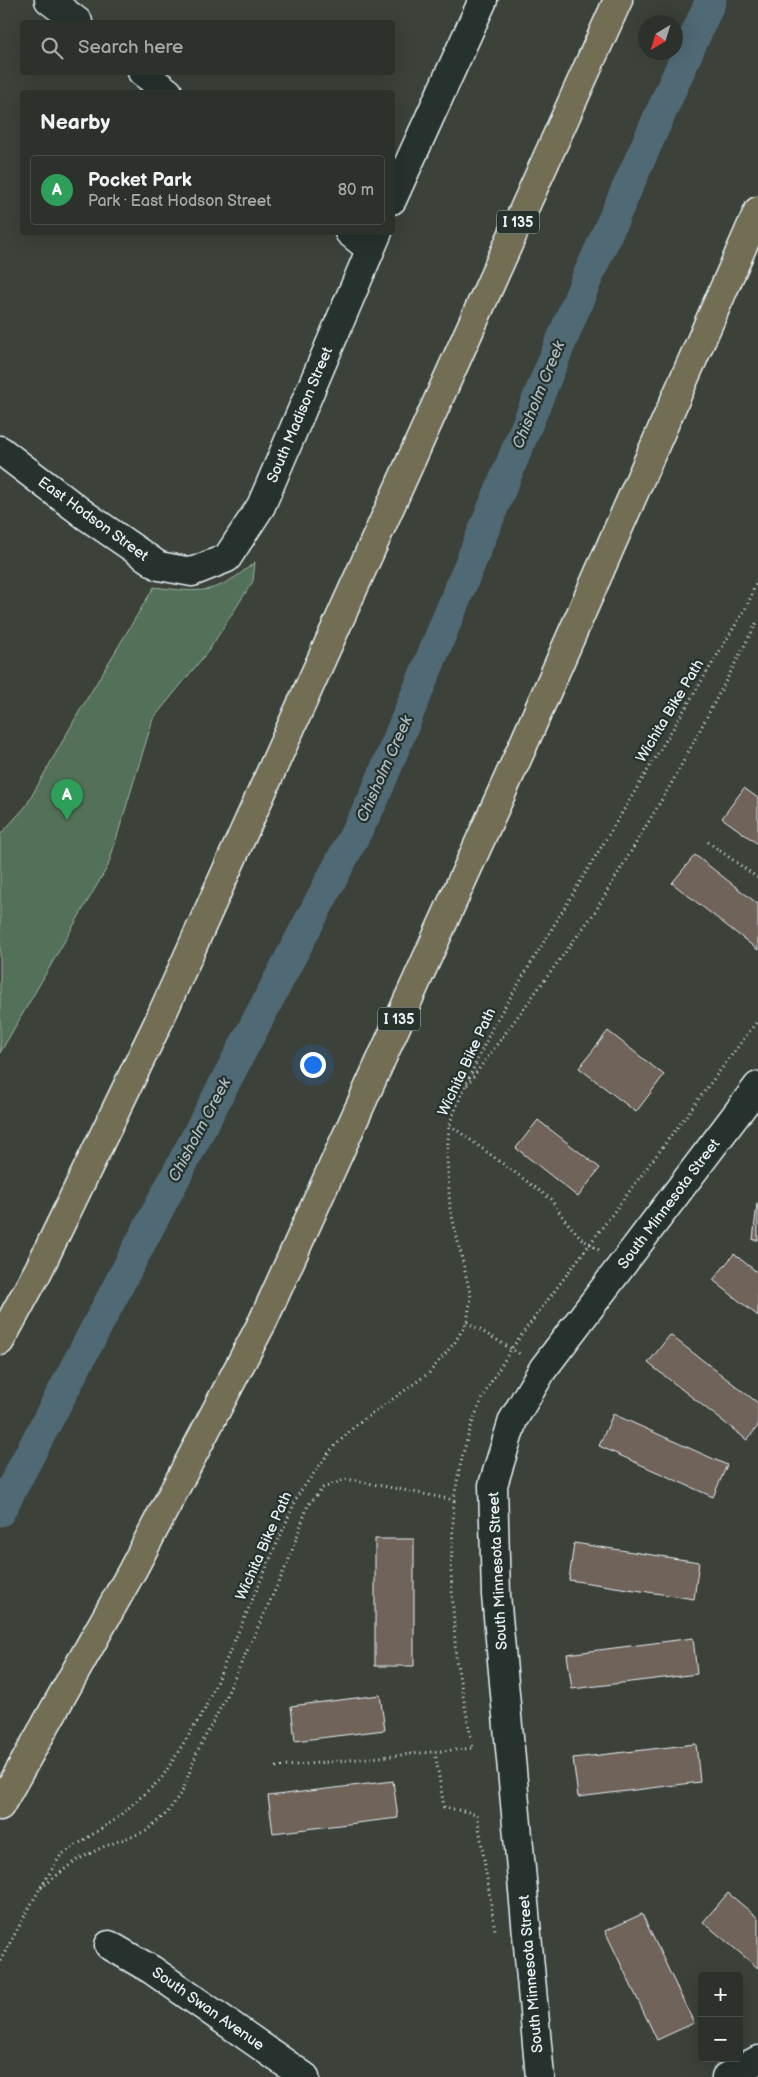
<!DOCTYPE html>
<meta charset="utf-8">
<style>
body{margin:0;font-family:"Balsamiq Sans",sans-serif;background:#353934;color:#f1f3f6}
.controls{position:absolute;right:15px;bottom:15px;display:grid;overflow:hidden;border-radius:5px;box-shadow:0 5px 20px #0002}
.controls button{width:45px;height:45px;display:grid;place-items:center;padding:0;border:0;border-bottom:1px solid #484c48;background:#2d312c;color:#f1f3f6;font:25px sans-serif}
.compass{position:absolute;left:638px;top:15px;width:45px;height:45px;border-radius:50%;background:#2d312c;box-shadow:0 5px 20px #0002;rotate:218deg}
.you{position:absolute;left:312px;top:1064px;width:18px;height:18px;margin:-12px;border:4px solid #fff;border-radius:50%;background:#1a73e8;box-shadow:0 0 0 8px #1a73e833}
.badge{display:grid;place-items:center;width:32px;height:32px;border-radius:50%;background:#ffd166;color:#fff;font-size:16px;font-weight:700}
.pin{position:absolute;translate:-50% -41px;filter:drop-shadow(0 1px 2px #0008)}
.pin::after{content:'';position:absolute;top:26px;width:18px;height:15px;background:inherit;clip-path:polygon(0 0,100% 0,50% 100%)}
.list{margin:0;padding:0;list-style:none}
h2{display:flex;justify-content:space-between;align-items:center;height:65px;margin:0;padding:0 20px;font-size:21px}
h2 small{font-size:16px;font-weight:400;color:#a7a9a9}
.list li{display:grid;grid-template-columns:32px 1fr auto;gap:15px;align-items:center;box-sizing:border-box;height:70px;margin:0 10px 10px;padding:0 10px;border:1px solid #484c48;border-radius:5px}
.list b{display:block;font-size:19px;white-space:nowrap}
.list p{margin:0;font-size:16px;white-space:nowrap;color:#a7a9a9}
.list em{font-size:16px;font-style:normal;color:#a7a9a9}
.icon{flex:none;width:28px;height:28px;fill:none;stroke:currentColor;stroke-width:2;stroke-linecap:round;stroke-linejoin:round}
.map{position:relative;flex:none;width:758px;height:2077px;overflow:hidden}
.search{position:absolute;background:#2d312c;box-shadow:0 5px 20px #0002;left:20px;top:20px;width:375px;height:55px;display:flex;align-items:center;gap:12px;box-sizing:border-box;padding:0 18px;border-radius:5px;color:#a7a9a9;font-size:19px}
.panel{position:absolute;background:#2d312c;box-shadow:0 5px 20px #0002;left:20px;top:90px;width:375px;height:145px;border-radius:5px}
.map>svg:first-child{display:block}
</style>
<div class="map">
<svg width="758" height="2077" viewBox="0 0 758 2077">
<rect width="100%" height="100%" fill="#3c413a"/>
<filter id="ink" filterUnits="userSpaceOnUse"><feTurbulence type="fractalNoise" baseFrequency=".02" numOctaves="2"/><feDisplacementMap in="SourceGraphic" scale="10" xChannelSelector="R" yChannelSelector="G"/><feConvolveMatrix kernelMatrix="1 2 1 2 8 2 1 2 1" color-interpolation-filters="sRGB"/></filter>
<g filter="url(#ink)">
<path fill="#527159" stroke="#9db1a8" d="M 255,562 L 253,581 L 209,650 L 153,719 L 108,866 L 0,1053 L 0,835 L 26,806 L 79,712 L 154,587 C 204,593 215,595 255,562 Z"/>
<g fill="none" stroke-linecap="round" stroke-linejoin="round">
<path stroke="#4f6b75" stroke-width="31" d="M 0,1511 L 373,800 L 588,276 L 711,0"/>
</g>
<path fill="#6f635a" stroke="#e8f1f8" d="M 744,788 L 758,798 L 758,844 L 722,818 Z
M 695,855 L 758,904 L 758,950 L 672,883 Z
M 608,1031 L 664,1075 L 636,1112 L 579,1068 Z
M 538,1120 L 600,1168 L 578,1197 L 516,1148 Z
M 757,1203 L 758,1203 L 758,1240 L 753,1240 Z
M 734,1254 L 758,1273 L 758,1316 L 713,1280 Z
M 670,1335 L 758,1403 L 758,1426 L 747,1440 L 648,1363 Z
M 613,1414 L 727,1465 L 713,1497 L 599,1446 Z
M 375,1539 L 414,1539 L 414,1666 L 375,1666 Z
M 574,1543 L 699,1562 L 694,1599 L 569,1580 Z
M 693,1638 L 697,1674 L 572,1689 L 567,1654 Z
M 380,1695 L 385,1730 L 295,1741 L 291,1706 Z
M 696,1744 L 700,1782 L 578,1797 L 573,1758 Z
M 393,1781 L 398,1818 L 273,1833 L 268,1796 Z
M 728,1893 L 758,1918 L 758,1968 L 703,1922 Z
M 642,1914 L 694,2023 L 657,2040 L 605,1931 Z"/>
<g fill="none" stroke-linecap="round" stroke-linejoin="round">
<g stroke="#e8f1f8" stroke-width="31">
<path id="minor" d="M 49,0 L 78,22
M 142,72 L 168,92
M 392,200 L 483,0
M 349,232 L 370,249
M 0,450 L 85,515 L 159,566 L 192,572 L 227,558 L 261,506 L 378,232
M 109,1945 L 152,1970 L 305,2077
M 540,2077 L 496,1595 L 493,1485 L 513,1420 L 543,1369 L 758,1086
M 726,2077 L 758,2060"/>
</g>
<g stroke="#e8f1f8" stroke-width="31">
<path id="motorway" d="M 0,1341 L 38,1271 L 158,1023 L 618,0
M 0,1806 L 132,1571 L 263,1321 L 521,750 L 758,211"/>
</g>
<path stroke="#e8f1f8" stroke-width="3" stroke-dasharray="1 4" stroke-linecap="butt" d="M 708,842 L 758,878
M 467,1085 L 595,912 L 674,779 L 758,620
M 450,1125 L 551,1199 L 564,1219 L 582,1239 L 599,1250
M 467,1322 L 520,1354
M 435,1752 L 444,1807 L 477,1814 L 495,1930
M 276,1767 L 473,1748 L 456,1659 L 451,1571 L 454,1500
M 41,1888 L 75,1861 L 103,1847 L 146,1831 L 167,1813 L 183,1790 L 197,1752 L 222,1705 L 288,1562 L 308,1505 L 323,1488 L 347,1479 L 454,1500 C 459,1466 468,1427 484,1396 C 491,1380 502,1365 511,1349 L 758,1020
M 0,1961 L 39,1890 L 61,1855 L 116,1819 L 161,1779 L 204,1711 L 298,1495 L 330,1451 L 355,1426 L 429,1373 L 455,1342 L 467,1322 L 471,1297 L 450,1208 L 447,1157 L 449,1125 L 462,1093 L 493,1026 L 747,606 L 758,579"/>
<use href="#minor" stroke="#26332d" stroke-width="28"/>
<use href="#motorway" stroke="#726e52" stroke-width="28"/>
</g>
</g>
<g text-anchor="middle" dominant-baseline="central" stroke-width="4.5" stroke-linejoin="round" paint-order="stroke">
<g fill="#26332d" stroke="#aeb8bb" stroke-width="1">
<rect x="497" y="210.5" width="42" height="23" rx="4"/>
<rect x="378" y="1007.5" width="42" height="23" rx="4"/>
</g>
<g font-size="14" font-weight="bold" fill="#e8f1f8">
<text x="518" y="222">I 135</text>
<text x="399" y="1019">I 135</text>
</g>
<g font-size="15" fill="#e8f1f8" stroke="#26332d">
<text transform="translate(300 415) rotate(-67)">South Madison Street</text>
<text transform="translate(93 519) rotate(36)">East Hodson Street</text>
<text transform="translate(670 711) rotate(-59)">Wichita Bike Path</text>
<text transform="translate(467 1062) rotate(-65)">Wichita Bike Path</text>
<text transform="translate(669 1204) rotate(-53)">South Minnesota Street</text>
<text transform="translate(264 1546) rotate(-66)">Wichita Bike Path</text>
<text transform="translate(498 1571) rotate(-93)">South Minnesota Street</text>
<text transform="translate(531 1974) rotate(-95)">South Minnesota Street</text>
<text transform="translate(208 2009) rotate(35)">South Swan Avenue</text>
</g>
<g font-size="16" font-style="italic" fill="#abbbc4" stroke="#26332d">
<text transform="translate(539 395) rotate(-68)">Chisholm Creek</text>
<text transform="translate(385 769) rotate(-66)">Chisholm Creek</text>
<text transform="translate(200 1130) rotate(-62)">Chisholm Creek</text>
</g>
</g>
</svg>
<div class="controls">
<button>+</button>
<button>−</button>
</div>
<svg class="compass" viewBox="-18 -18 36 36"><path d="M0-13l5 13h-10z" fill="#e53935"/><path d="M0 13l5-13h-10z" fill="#a7a9a9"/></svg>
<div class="you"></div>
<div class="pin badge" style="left:67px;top:820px;background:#2e9e5b">A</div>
<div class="search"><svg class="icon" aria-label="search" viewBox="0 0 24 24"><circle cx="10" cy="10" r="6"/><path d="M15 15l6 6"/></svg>Search here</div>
<section class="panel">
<h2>Nearby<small></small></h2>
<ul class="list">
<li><span class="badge" style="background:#2e9e5b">A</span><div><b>Pocket Park</b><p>Park · East Hodson Street</p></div><em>80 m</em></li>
</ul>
</section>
</div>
